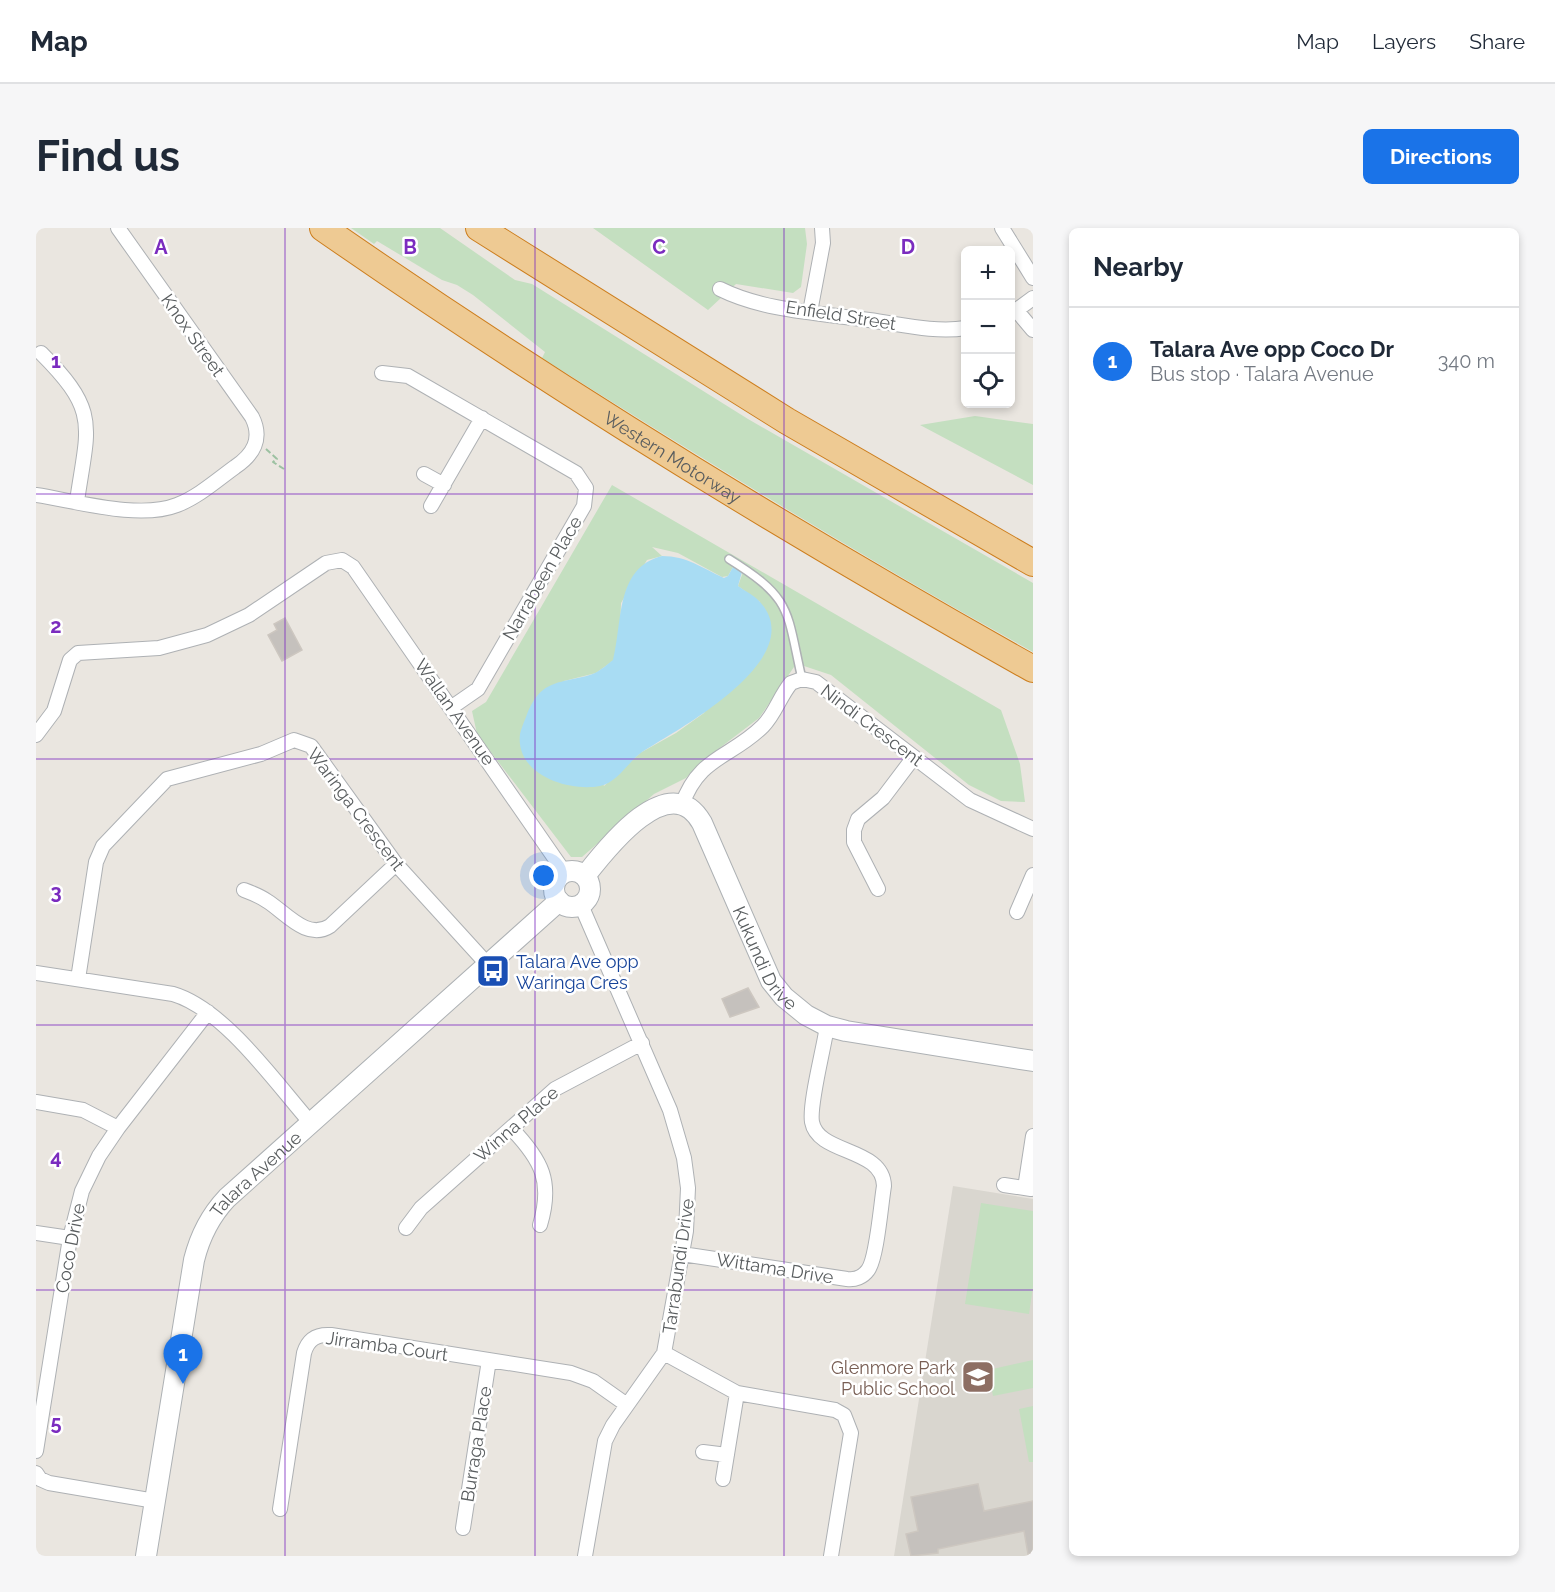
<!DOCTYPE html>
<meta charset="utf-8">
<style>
body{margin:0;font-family:Raleway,sans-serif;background:#f6f6f7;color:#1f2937}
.controls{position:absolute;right:18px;top:18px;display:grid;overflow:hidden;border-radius:9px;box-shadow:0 3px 9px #0003}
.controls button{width:54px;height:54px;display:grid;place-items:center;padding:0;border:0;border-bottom:2px solid #e0e1e3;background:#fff;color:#1f2937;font:30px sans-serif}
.you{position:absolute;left:508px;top:648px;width:21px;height:21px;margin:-15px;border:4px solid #fff;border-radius:50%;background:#1a73e8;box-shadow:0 0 0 9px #1a73e833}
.badge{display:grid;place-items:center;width:39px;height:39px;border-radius:50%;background:#1a73e8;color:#fff;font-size:20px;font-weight:700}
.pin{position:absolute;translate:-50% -50px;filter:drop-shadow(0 2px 3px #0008)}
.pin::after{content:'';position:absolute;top:32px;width:21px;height:18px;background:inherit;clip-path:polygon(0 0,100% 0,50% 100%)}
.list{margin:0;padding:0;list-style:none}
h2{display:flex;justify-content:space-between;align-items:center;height:78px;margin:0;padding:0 24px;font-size:26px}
h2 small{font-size:20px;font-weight:400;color:#747a83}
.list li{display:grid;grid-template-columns:39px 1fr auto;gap:18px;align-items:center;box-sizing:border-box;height:108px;padding:0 24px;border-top:2px solid #e0e1e3}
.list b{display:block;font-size:22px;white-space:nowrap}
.list p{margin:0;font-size:20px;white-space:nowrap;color:#747a83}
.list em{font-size:20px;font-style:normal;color:#747a83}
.icon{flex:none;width:33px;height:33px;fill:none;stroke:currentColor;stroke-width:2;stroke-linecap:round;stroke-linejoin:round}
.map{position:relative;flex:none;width:997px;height:1328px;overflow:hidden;border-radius:9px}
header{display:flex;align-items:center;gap:36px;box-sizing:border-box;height:84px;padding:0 30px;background:#fff;border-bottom:2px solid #e0e1e3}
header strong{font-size:28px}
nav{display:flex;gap:33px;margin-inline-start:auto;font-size:21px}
.intro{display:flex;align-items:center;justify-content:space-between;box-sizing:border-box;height:144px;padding:0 36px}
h1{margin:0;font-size:42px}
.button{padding:15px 27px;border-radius:9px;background:#1a73e8;color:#fff;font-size:21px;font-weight:700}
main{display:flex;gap:36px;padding:0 36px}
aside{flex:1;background:#fff;border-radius:9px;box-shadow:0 3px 9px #0003}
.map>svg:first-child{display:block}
</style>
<header>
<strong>Map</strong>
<nav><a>Map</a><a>Layers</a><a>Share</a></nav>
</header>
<div class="intro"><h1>Find us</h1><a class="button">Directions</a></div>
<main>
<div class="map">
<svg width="997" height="1328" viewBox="0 0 997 1328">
<rect width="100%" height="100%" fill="#eae6e0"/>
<path fill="#d9d6cf" d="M 917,958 L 997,971 L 997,1328 L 858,1328 Z"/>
<path fill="#c4dfc0" d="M 315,0 L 404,0 L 479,52 L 496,56 L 712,191 L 997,355 L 997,424 C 830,331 667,232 506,130 L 509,124 L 437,67 L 421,57 L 406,52 L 341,13 L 338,16 Z
M 557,0 L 769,0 L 771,16 L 765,59 L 757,65 L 700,56 L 672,82 Z
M 939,188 L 997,196 L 997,257 L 884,197 Z
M 576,257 L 965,482 L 984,536 L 989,574 L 965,573 L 933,557 L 795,447 L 768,438 L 763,432 C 751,369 751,362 693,328 L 691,333 L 697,339 L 692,348 L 686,349 L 642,325 L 616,319 L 626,328 L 611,332 L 585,375 L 584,405 L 578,432 L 560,445 L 528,453 L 568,558 L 604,525 L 640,505 L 668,485 L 724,374 L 702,358 L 707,344 C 743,364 759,397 758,439 L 723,490 L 664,535 L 650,550 L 618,566 L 546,629 L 535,629 L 441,506 L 436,483 L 450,474 Z
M 945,975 L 997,983 L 997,1059 L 993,1086 L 929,1076 Z
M 997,1132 L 997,1160 L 957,1168 L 952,1142 Z
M 997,1178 L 997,1234 L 993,1234 L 983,1181 Z"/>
<path fill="#a8dcf3" d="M 626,328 C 651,328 666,340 688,350 L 692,348 L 697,339 L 706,344 L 702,358 C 709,363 718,367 724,374 C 775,430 643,501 606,524 C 593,533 581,555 564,558 C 533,564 479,547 484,506 C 485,501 488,494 490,489 C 493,480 499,468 507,462 C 521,451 543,452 559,445 C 565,442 572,436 577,432 C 587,394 579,340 626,328 Z"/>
<path fill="#c5c1bd" stroke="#cdc7c0" stroke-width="1.5" d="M 249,390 L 266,422 L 246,433 L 232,407 L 241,402 L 238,396 Z
M 712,760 L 723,779 L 694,789 L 686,771 Z
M 942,1256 L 948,1283 L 997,1273 L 997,1325 L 992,1326 L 988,1303 L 902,1321 L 902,1325 L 875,1328 L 870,1306 L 882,1303 L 875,1269 Z"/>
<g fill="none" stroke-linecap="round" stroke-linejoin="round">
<g stroke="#aeb1b4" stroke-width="10">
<path id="lane" d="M 693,331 C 757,371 750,381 766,451"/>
</g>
<g stroke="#aeb1b4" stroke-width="16">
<path id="street" d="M 966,0 L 997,50
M 684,61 C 728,83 784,85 833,92 C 864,96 898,105 930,100
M 981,83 L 997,102
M 774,84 L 787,15 L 786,0
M 975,86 L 997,70
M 5,125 C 64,184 52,197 41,273
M 346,145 L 372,148 L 540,245 L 550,260 L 548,278 L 442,461 L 416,479
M 388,246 L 408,257
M 0,267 C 40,273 103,292 141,277 C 162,269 181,252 199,239 C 217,227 227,211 216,189 L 82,0
M 395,278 L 446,190
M 0,507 L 18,483 L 34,432 L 42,425 L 123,420 L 171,407 L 213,387 L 290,335 L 306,332 L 317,339 L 529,645
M 646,577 C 663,528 695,530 727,498 C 739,486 744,468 755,455 L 766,451 L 780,454 L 934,572 L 997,601
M 842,661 L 818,614 L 818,602 L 822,591 L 847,570 L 878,529
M 208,662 C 216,665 224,668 231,673 C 249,684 271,713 294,698 L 360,636
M 545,677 L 634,882 L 648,930 L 652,960 L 650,1003 L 628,1125 L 577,1197 L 569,1213 L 549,1328
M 981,684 L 997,647
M 0,745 L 137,766 C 188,781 239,854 274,894
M 42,751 L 60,634 L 67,618 L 131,551 L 225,526 L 258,512 L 275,518 L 360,636 L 452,737
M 0,874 L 47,882 L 82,900
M 475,900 C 506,932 517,954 504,997
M 968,957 L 995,961
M 989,960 L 997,908
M 370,1000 L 385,980 L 519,861 L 606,815
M 0,1005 L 34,1010
M 646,1026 L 811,1051 C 819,1052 827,1049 832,1042 C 841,1030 845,975 848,958 C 847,919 782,927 776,894 C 773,876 788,820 791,798
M 628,1125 L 701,1165 L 799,1182 L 808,1187 L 815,1205 L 795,1328
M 0,1223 L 34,1010 L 46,963 L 63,928 L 82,900 L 172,784
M 667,1224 L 691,1227
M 0,1245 L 4,1251 L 13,1255 L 119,1273
M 687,1251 L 701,1165
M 244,1281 L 268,1125 C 272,1111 281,1106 295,1107 L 535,1145 L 557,1153 L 591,1177
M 427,1300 L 453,1132"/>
</g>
<g stroke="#adb1b4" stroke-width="22">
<g id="secondary">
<circle cx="536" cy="661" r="18"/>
<path id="s1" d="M 549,648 C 570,621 634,538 666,595 L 735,753 L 748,769 L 770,787 L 791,798 L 810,803 L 997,833"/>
<path id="s2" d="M 110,1328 L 158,1032 C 164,1008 174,988 191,970 L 523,673"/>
</g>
</g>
<g stroke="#cd7e1d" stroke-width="28">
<g id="highway">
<path id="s3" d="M 287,0 C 516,159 754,305 997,441"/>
<path d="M 443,0 L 751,193 L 997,335"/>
</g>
</g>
<path stroke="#9cc1a1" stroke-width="2" stroke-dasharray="6 3" stroke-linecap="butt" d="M 230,221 L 241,231 L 237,234 L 248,241"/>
<use href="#lane" stroke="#fff" stroke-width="7"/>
<use href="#street" stroke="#fff" stroke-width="14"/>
<use href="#secondary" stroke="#fff" stroke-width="20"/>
<use href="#highway" stroke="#eeca93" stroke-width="26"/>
</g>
<path fill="none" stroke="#7b2cbf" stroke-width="1.5" stroke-opacity="0.55" d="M 249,0 L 249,1328M 499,0 L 499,1328M 748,0 L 748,1328M 0,266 L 997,266M 0,531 L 997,531M 0,797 L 997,797M 0,1062 L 997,1062"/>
<defs>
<g id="bus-square" transform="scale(1.725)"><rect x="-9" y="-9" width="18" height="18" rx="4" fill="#1a4fb4" stroke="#fff"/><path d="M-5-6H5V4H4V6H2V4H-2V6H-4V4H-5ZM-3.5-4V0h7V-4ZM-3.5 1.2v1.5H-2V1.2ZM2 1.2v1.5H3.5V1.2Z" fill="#fff"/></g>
<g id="school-square" transform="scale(1.725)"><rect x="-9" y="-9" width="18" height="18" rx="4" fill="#8d6e63" stroke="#fff"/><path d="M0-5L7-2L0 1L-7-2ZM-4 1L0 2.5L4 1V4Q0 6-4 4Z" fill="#fff"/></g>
</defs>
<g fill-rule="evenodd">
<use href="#bus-square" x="457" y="743"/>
<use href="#school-square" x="942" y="1149"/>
</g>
<g text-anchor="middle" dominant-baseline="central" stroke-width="5" stroke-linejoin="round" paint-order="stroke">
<g font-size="18" fill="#595d5f" stroke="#fff">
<text transform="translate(805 87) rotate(9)">Enfield Street</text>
<text transform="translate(157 107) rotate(55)">Knox Street</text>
<text stroke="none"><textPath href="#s3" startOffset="418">Western Motorway</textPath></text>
<text transform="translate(506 350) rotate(-60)">Narrabeen Place</text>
<text transform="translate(419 484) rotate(55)">Wallan Avenue</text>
<text transform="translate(836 497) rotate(37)">Nindi Crescent</text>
<text transform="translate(320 581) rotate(53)">Waringa Crescent</text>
<text stroke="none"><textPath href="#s1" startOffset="303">Kukundi Drive</textPath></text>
<text transform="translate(480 896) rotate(-41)">Winna Place</text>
<text stroke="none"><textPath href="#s2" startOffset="408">Talara Avenue</textPath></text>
<text transform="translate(34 1020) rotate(-79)">Coco Drive</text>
<text transform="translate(642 1038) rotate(-82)">Tarrabundi Drive</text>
<text transform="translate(739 1040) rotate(9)">Wittama Drive</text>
<text transform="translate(351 1118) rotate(8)">Jirramba Court</text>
<text transform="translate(440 1216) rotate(-81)">Burraga Place</text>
</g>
<g font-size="18" fill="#164399" stroke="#fff" text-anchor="start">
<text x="480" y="733">Talara Ave opp<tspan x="480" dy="21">Waringa Cres</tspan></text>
</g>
<g font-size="18" fill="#785e54" stroke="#fff" text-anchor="end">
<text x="919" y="1139">Glenmore Park<tspan x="919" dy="21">Public School</tspan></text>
</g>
</g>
<g font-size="20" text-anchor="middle" font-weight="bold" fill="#7b2cbf" stroke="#fff" stroke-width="5" stroke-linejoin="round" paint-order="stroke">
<text x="125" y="26">A</text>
<text x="374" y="26">B</text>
<text x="623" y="26">C</text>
<text x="872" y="26">D</text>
<text x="20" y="140">1</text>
<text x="20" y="405">2</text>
<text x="20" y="671">3</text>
<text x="20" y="936">4</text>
<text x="20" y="1202">5</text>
</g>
</svg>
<div class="controls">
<button>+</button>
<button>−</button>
<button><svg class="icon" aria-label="locate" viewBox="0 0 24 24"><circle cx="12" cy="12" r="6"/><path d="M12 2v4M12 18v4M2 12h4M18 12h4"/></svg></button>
</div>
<div class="you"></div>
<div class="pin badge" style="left:147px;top:1156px">1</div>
</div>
<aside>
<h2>Nearby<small></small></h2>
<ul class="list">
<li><span class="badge">1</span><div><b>Talara Ave opp Coco Dr</b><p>Bus stop · Talara Avenue</p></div><em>340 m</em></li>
</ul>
</aside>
</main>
